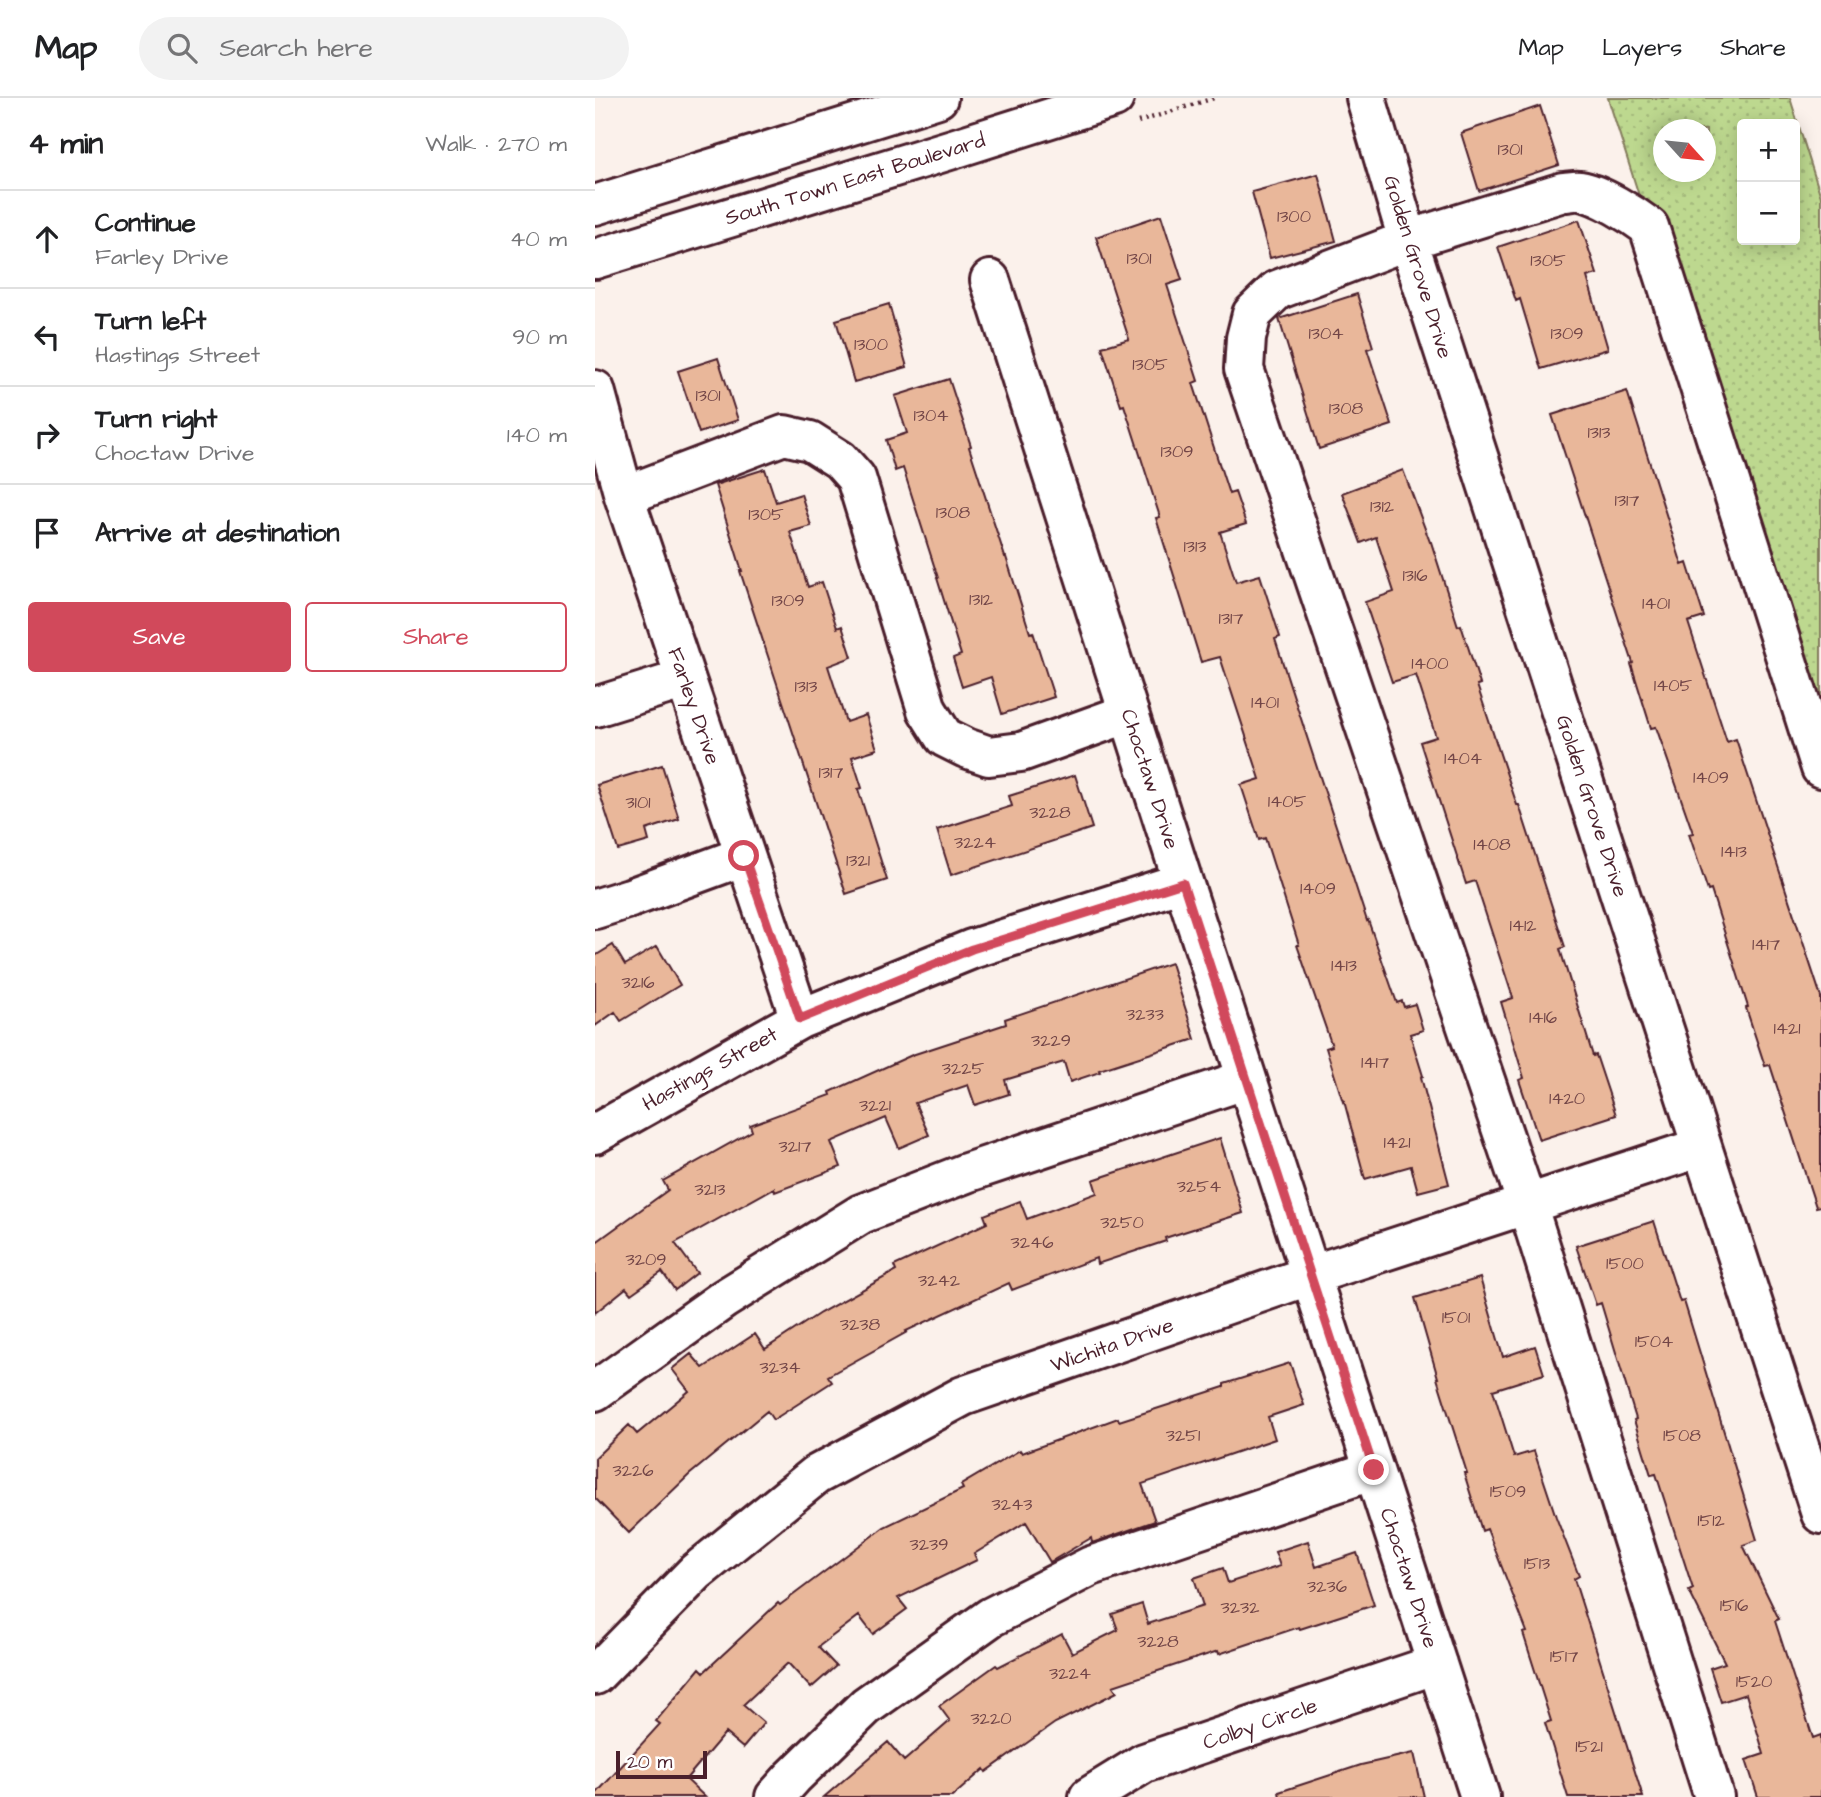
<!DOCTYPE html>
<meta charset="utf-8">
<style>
body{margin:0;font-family:"Architects Daughter",sans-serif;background:#f2f2f2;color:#202124}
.controls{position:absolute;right:21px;top:21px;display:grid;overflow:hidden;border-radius:7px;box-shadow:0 4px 18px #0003}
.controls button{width:63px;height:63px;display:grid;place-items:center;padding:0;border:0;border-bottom:2px solid #e0e0e0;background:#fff;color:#202124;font:35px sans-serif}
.compass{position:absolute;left:1058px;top:21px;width:63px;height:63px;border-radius:50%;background:#fff;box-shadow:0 4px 18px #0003;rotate:117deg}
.scale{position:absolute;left:21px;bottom:18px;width:91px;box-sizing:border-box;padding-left:7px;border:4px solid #4a1f2b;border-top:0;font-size:19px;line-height:24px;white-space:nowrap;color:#4a1f2b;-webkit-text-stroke:5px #fff;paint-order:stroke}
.stop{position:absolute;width:21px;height:21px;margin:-16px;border:5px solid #d1495b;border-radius:50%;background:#fff}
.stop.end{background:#d1495b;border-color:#fff;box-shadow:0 2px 7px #0008}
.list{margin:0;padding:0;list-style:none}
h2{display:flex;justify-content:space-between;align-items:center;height:91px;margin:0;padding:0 28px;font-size:30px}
h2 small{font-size:23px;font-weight:400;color:#757577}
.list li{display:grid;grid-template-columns:46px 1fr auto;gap:21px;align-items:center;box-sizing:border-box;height:98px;padding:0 28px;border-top:2px solid #e0e0e0}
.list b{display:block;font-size:26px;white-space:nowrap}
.list p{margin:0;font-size:23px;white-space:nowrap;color:#757577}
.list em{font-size:23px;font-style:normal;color:#757577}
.actions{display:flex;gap:14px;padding:21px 28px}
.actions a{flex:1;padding:16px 0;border:2px solid #d1495b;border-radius:7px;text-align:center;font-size:24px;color:#d1495b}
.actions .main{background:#d1495b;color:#fff}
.icon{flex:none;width:38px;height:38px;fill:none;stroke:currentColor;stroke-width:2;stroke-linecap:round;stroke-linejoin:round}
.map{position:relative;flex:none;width:1226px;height:1699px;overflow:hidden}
header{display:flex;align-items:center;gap:42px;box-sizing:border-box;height:98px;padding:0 35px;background:#fff;border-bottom:2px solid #e0e0e0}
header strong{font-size:33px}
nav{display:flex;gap:38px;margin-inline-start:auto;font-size:24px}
.search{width:490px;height:63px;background:#f2f2f2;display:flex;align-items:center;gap:18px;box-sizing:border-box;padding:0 24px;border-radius:38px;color:#757577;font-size:26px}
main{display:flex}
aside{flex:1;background:#fff}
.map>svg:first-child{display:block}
</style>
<header>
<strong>Map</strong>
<div class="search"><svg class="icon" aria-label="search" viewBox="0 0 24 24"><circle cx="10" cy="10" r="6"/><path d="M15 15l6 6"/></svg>Search here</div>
<nav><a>Map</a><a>Layers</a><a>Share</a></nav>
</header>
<main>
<aside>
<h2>4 min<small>Walk · 270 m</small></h2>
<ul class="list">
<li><svg class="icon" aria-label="ahead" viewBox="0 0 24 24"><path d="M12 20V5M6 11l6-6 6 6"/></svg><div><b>Continue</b><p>Farley Drive</p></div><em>40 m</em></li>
<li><svg class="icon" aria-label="left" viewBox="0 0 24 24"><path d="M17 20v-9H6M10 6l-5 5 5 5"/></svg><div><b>Turn left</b><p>Hastings Street</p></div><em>90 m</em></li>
<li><svg class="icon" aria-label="right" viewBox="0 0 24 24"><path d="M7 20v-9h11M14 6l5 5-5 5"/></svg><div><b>Turn right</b><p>Choctaw Drive</p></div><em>140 m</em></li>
<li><svg class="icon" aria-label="arrive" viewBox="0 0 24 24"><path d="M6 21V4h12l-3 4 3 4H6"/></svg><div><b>Arrive at destination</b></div></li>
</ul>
<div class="actions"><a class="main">Save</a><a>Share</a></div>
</aside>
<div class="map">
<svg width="1226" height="1699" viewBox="0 0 1226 1699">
<defs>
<pattern id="grass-dots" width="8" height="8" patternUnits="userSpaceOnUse" patternTransform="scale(1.75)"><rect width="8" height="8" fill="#bdd88f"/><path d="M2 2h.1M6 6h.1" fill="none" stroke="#a4b97c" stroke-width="1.8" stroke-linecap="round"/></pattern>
</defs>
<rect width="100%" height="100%" fill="#fbf1eb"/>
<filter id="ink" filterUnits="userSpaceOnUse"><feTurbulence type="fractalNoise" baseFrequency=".0143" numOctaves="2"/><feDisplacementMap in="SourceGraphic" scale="14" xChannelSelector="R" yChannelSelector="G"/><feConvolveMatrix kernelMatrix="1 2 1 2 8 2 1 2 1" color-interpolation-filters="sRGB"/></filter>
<g filter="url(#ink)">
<path fill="url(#grass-dots)" stroke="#847c5d" stroke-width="2" fill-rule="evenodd" d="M 1013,0 L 1195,0 L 1226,99 L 1226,670 ZM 1147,26 L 1200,26 L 1200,142 L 1147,142 ZM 1069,32 L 1111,32 L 1111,74 L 1069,74 Z"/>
<path fill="#e9b79a" stroke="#4a1f2b" stroke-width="2" d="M 945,8 L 964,67 L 884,93 L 866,35 Z
M 723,76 L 741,143 L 675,160 L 657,94 Z
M 566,117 L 587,182 L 572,187 L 603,283 L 598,285 L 634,396 L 640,394 L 651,426 L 625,434 L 641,484 L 665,477 L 685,539 L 680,541 L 772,823 L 773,822 L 802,905 L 807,903 L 809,909 L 820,906 L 828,932 L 815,936 L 828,978 L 826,979 L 854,1086 L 823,1094 L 816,1068 L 770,1081 L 749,1003 L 748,1004 L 731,950 L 737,948 L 702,847 L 704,847 L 670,740 L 664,742 L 646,687 L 665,681 L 625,559 L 606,564 L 561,420 L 565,419 L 529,307 L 526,308 L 507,249 L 534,241 L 501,139 Z
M 984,122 L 1002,176 L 992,179 L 1013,251 L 946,271 L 925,201 L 921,203 L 903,149 Z
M 762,196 L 778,249 L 772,251 L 797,327 L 724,351 L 684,221 Z
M 294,206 L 312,269 L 259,284 L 241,222 Z
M 123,260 L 143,322 L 104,335 L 83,273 Z
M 354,281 L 376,348 L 374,349 L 410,459 L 411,459 L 435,535 L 438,534 L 459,599 L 407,616 L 396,579 L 367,589 L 358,560 L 366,557 L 342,480 L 343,480 L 308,370 L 300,373 L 291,342 L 312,335 L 300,298 Z
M 1032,293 L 1087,467 L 1092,465 L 1109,519 L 1093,524 L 1132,644 L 1141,641 L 1226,899 L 1226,1108 L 1221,1109 L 1175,967 L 1170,968 L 1151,910 L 1153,909 L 1116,792 L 1113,793 L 1094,736 L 1098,735 L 1061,629 L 1056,630 L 1036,566 L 1038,565 L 957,317 Z
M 170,371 L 181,404 L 206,396 L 216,428 L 195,434 L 213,489 L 227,484 L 242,530 L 247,528 L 257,559 L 233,568 L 251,624 L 271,617 L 282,651 L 257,659 L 267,690 L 263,691 L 292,782 L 251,796 L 145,473 L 147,473 L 120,387 Z
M 808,372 L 835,444 L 836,444 L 863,528 L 866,527 L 885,586 L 882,587 L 922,707 L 924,707 L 970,849 L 965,851 L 998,958 L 1001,957 L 1021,1017 L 944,1042 L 924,982 L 929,980 L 906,904 L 918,900 L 880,783 L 871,786 L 825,644 L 841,639 L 821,577 L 797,584 L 770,504 L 799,494 L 781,439 L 766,445 L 747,395 Z
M 67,667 L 84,721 L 51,732 L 54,743 L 23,752 L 2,687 Z
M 480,677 L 497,730 L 356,777 L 342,732 L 417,708 L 414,698 Z
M 18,847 L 30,867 L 62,848 L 85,887 L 26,923 L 20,914 L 0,928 L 0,858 Z
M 576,865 L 600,941 L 504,972 L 505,974 L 475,984 L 469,964 L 410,982 L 414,996 L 380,1007 L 373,987 L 320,1005 L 334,1037 L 304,1050 L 291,1020 L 236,1044 L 246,1069 L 180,1094 L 179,1090 L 80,1145 L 102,1175 L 80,1192 L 67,1174 L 36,1196 L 31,1190 L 0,1215 L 0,1145 L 73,1092 L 68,1083 L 157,1033 L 155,1027 L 236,997 L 235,994 L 317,957 L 411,926 L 410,921 Z
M 625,1040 L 648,1115 L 570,1140 L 571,1143 L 502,1166 L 501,1160 L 417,1192 L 414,1185 L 311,1233 L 312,1234 L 233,1278 L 237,1284 L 178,1322 L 172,1313 L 94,1377 L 34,1435 L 0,1400 L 0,1360 L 34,1327 L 42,1336 L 94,1293 L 77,1271 L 96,1256 L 108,1270 L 160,1236 L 170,1251 L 225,1215 L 301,1173 L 299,1168 L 392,1125 L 389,1117 L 425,1103 L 432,1121 L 502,1095 L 498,1082 Z
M 1059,1123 L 1085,1204 L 1089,1203 L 1162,1442 L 1148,1447 L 1184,1521 L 1180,1523 L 1218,1640 L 1226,1637 L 1226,1699 L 1163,1699 L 1151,1662 L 1169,1656 L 1151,1596 L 1126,1604 L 1115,1570 L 1130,1565 L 1094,1493 L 1098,1491 L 1061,1376 L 1056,1377 L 1039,1322 L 1041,1321 L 1006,1205 L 1001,1207 L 981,1148 Z
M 885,1180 L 908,1259 L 940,1248 L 949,1276 L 898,1292 L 919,1359 L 939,1353 L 961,1419 L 984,1478 L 979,1481 L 1048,1699 L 973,1699 L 950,1625 L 956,1623 L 928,1535 L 932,1534 L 892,1431 L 887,1433 L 869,1375 L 872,1375 L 842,1280 L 843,1280 L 820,1200 Z
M 695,1265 L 709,1307 L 673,1319 L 680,1341 L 547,1386 L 560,1423 L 497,1445 L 496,1440 L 455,1464 L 431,1424 L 379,1456 L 382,1462 L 303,1500 L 312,1511 L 278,1536 L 264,1518 L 223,1549 L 241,1568 L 216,1590 L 193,1565 L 148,1607 L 169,1625 L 148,1650 L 130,1635 L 91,1681 L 110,1699 L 0,1699 L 0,1697 L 65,1626 L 61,1623 L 105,1570 L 109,1574 L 183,1505 L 185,1507 L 289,1429 L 368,1391 L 366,1387 L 425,1352 L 427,1355 L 523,1320 L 524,1323 L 629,1289 L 629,1286 Z
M 713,1443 L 721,1469 L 762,1455 L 779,1507 L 705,1531 L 704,1529 L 624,1556 L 623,1553 L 518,1588 L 522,1594 L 460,1625 L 391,1674 L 389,1671 L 357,1699 L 229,1699 L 293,1644 L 309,1663 L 355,1623 L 344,1608 L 401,1567 L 403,1569 L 467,1536 L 477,1555 L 523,1532 L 517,1516 L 547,1506 L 553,1526 L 608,1508 L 599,1480 L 628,1470 L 633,1485 L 685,1468 L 680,1454 Z
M 819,1655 L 829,1699 L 685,1699 L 684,1694 L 766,1667 Z"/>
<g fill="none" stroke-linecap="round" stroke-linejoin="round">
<g stroke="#4a1f2b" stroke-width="44">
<path id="minor" d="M 771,0 L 813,142 L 1226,1416
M 395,182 L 588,784 L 885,1699
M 0,292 L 29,398 L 205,921
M 29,398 L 189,337 L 215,343 L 245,362 L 261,380 L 332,612 L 349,639 L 371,650 L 394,658 L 426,654 L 534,615
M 0,609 L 90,581
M 0,811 L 35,800 L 149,758
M 0,1036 L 205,921 L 377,851 L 588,784
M 0,1293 L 129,1201 L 266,1116 L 371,1075 L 652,981
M 0,1577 L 101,1474 L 221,1377 L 368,1298 L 716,1177 L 1107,1049
M 180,1699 L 198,1679 L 271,1608 L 396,1519 L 496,1468 L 779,1372
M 494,1699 L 549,1665 L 842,1566
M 1119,1699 L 932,1106 L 649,271 L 651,240 L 657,216 L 682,192 L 813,142 L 968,94 C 974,94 980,92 985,93 C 1005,96 1038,117 1054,129 L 1226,670"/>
</g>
<g stroke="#4a1f2b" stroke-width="44">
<path id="major" d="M 0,107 L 343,0
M 0,161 L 361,50 L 519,0"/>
</g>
<path stroke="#4a1f2b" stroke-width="4.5" stroke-dasharray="2 5" stroke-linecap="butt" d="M 543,24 L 619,0"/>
<use href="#minor" stroke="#fff" stroke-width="38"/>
<use href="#major" stroke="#fff" stroke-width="38"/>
</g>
</g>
<g fill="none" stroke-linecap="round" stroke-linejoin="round" filter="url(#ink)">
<path stroke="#d1495b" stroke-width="9" d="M 149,758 L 205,921 L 377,851 L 588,785 L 779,1372"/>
</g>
<g text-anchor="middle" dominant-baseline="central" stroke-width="5" stroke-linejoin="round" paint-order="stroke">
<g font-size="18" fill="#724547">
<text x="915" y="51">1301</text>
<text x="699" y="118">1300</text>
<text x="544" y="160">1301</text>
<text x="953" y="162">1305</text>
<text x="731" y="235">1304</text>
<text x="972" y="235">1309</text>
<text x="276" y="246">1300</text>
<text x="555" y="266">1305</text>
<text x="113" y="297">1301</text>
<text x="751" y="310">1308</text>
<text x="336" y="317">1304</text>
<text x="1004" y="334">1313</text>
<text x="582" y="353">1309</text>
<text x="1032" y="402">1317</text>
<text x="787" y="408">1312</text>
<text x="358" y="414">1308</text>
<text x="171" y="416">1305</text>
<text x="600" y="448">1313</text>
<text x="820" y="477">1316</text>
<text x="386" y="501">1312</text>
<text x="193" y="502">1309</text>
<text x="1061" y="505">1401</text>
<text x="636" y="520">1317</text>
<text x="835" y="565">1400</text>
<text x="1078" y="587">1405</text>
<text x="211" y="588">1313</text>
<text x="670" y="604">1401</text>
<text x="868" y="660">1404</text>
<text x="236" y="674">1317</text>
<text x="1116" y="679">1409</text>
<text x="692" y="703">1405</text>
<text x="43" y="704">3101</text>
<text x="455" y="714">3228</text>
<text x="380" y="744">3224</text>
<text x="897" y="746">1408</text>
<text x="1139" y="753">1413</text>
<text x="263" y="762">1321</text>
<text x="723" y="790">1409</text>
<text x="928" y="827">1412</text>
<text x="1171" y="846">1417</text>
<text x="749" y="867">1413</text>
<text x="43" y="884">3216</text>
<text x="550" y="916">3233</text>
<text x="948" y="919">1416</text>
<text x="1192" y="930">1421</text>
<text x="456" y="942">3229</text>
<text x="780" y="964">1417</text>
<text x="368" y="970">3225</text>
<text x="972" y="1000">1420</text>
<text x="280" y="1007">3221</text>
<text x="802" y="1044">1421</text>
<text x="200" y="1048">3217</text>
<text x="604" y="1088">3254</text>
<text x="115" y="1091">3213</text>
<text x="527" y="1124">3250</text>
<text x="437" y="1144">3246</text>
<text x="51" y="1161">3209</text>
<text x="1030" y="1165">1500</text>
<text x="344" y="1182">3242</text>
<text x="861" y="1219">1501</text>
<text x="265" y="1226">3238</text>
<text x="1059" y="1243">1504</text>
<text x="185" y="1269">3234</text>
<text x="588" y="1337">3251</text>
<text x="1087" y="1337">1508</text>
<text x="38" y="1372">3226</text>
<text x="913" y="1393">1509</text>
<text x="417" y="1406">3243</text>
<text x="1116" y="1422">1512</text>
<text x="334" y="1446">3239</text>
<text x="942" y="1465">1513</text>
<text x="732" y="1488">3236</text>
<text x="1139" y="1507">1516</text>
<text x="645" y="1509">3232</text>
<text x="563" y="1543">3228</text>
<text x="969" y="1558">1517</text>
<text x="475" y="1575">3224</text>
<text x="1159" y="1583">1520</text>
<text x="396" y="1620">3220</text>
<text x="994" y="1648">1521</text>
</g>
<g font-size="21" fill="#4a1f2b" stroke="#fff">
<text transform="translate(260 81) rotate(-17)">South Town East Boulevard</text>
<text transform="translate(823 169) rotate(73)">Golden Grove Drive</text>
<text transform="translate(99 608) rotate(71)">Farley Drive</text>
<text transform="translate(555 681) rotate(72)">Choctaw Drive</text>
<text transform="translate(997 708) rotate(72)">Golden Grove Drive</text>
<text transform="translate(115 971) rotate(-29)">Hastings Street</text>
<text transform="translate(517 1247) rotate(-19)">Wichita Drive</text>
<text transform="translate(814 1480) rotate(72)">Choctaw Drive</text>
<text transform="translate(665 1626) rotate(-19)">Colby Circle</text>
</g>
</g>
</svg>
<div class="controls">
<button>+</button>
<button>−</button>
</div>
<svg class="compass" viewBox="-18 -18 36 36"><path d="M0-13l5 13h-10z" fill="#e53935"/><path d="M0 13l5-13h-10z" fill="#757577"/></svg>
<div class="scale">20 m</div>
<div class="stop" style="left:149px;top:758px"></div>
<div class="stop end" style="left:779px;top:1372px"></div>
</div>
</main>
